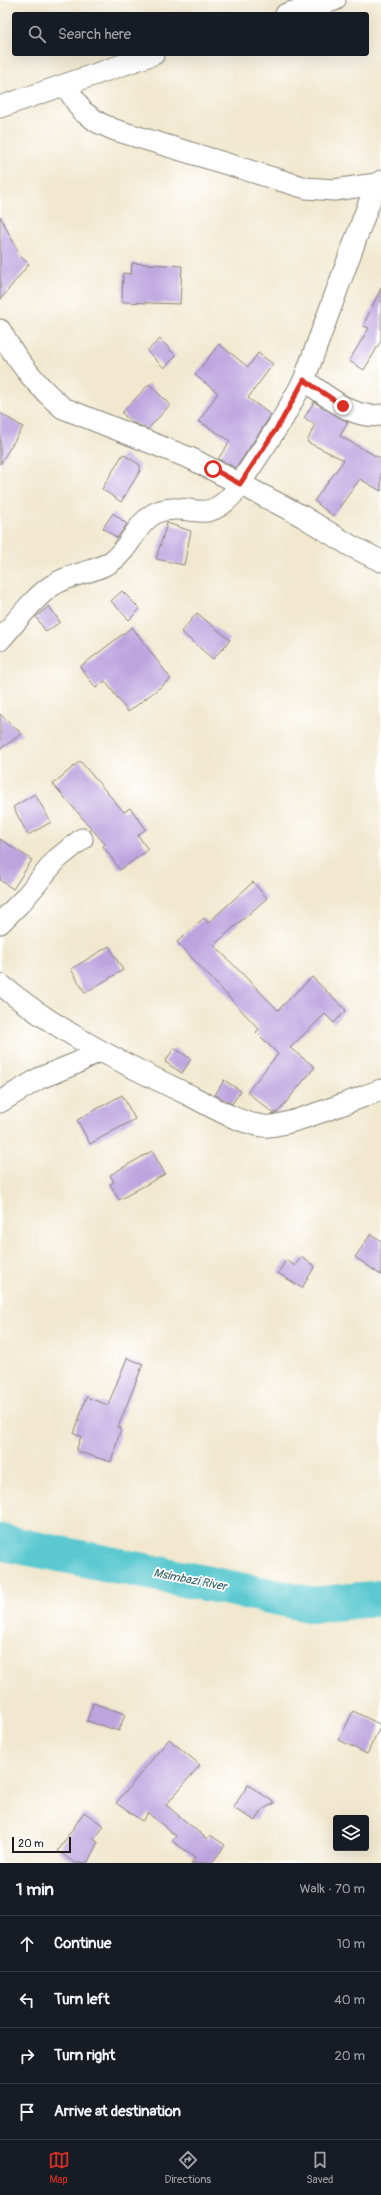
<!DOCTYPE html>
<meta charset="utf-8">
<style>
body{margin:0;font-family:Pangolin,sans-serif;background:#20242c;color:#f1f3f6}
.controls{position:absolute;right:12px;bottom:12px;display:grid;overflow:hidden;border-radius:4px;box-shadow:0 4px 16px #0002}
.controls button{width:36px;height:36px;display:grid;place-items:center;padding:0;border:0;border-bottom:1px solid #363941;background:#171b24;color:#f1f3f6;font:20px sans-serif}
.scale{position:absolute;left:12px;bottom:10px;width:59px;box-sizing:border-box;padding-left:4px;border:2px solid #1c1c1c;border-top:0;font-size:11px;line-height:14px;white-space:nowrap;color:#1c1c1c;-webkit-text-stroke:3px #fff;paint-order:stroke}
.stop{position:absolute;width:12px;height:12px;margin:-9px;border:3px solid #d93025;border-radius:50%;background:#fff}
.stop.end{background:#d93025;border-color:#fff;box-shadow:0 1px 4px #0008}
.list{margin:0;padding:0;list-style:none}
h2{display:flex;justify-content:space-between;align-items:center;height:52px;margin:0;padding:0 16px;font-size:17px}
h2 small{font-size:13px;font-weight:400;color:#9ea1a6}
.list li{display:grid;grid-template-columns:26px 1fr auto;gap:12px;align-items:center;box-sizing:border-box;height:56px;padding:0 16px;border-top:1px solid #363941}
.list b{display:block;font-size:15px;white-space:nowrap}
.list em{font-size:13px;font-style:normal;color:#9ea1a6}
.icon{flex:none;width:22px;height:22px;fill:none;stroke:currentColor;stroke-width:2;stroke-linecap:round;stroke-linejoin:round}
.map{position:relative;flex:none;width:381px;height:1863px;overflow:hidden}
.search{position:absolute;background:#171b24;box-shadow:0 4px 16px #0002;left:12px;right:12px;top:12px;height:44px;display:flex;align-items:center;gap:10px;box-sizing:border-box;padding:0 14px;border-radius:4px;color:#9ea1a6;font-size:15px}
.sheet{height:276px;background:#171b24}
nav{display:flex;justify-content:space-around;align-items:center;box-sizing:border-box;height:56px;border-top:1px solid #363941;background:#171b24;font-size:11px;color:#9ea1a6}
nav a{display:grid;justify-items:center;gap:2px}
nav .on{color:#d93025}
.map>svg:first-child{display:block}
</style>
<div class="map">
<svg width="381" height="1863" viewBox="0 0 381 1863">
<rect width="100%" height="100%" fill="#fff"/>
<filter id="ink" filterUnits="userSpaceOnUse"><feTurbulence type="fractalNoise" baseFrequency=".025" numOctaves="2"/><feDisplacementMap in="SourceGraphic" scale="8" xChannelSelector="R" yChannelSelector="G"/><feConvolveMatrix kernelMatrix="1 2 1 2 8 2 1 2 1" color-interpolation-filters="sRGB"/></filter>
<filter id="wash" filterUnits="userSpaceOnUse"><feTurbulence type="fractalNoise" baseFrequency=".012" numOctaves="4" result="noise"/><feDisplacementMap in="SourceGraphic" scale="16" xChannelSelector="R" yChannelSelector="G"/><feGaussianBlur stdDeviation="0.9" result="paint"/><feColorMatrix in="noise" values="0 0 0 0 0 0 0 0 0 0 0 0 0 0 0 0 0 1.4 0 .05"/><feComposite in="paint" operator="in"/></filter>
<g filter="url(#wash)">
<rect width="100%" height="100%" fill="#f1e8cf"/>
<g fill="none" stroke-linecap="round" stroke-linejoin="round">
<path stroke="#5cc9d0" stroke-width="36" d="M 0,1542 L 314,1605 L 381,1598"/>
</g>
<g id="blocks">
<path fill="#bda4df" d="M 0,216 L 21,257 L 29,264 L 0,300 Z
M 132,263 L 182,266 L 180,304 L 122,302 L 123,273 L 131,274 Z
M 381,288 L 381,341 L 364,370 L 349,361 L 369,328 L 363,326 Z
M 160,339 L 176,356 L 164,368 L 147,351 Z
M 219,344 L 248,367 L 258,353 L 273,364 L 248,398 L 271,415 L 236,468 L 218,459 L 230,441 L 199,421 L 218,393 L 195,375 Z
M 149,384 L 170,405 L 148,429 L 131,422 L 122,413 Z
M 314,402 L 348,422 L 340,436 L 381,459 L 381,491 L 360,479 L 333,516 L 314,501 L 344,460 L 307,442 L 315,424 L 304,418 Z
M 0,413 L 23,427 L 0,464 Z
M 123,454 L 140,465 L 140,471 L 121,502 L 102,489 Z
M 113,513 L 127,524 L 117,538 L 103,528 Z
M 167,523 L 191,531 L 184,565 L 156,559 Z
M 122,591 L 140,609 L 129,620 L 111,601 Z
M 49,606 L 60,622 L 46,632 L 36,617 Z
M 197,613 L 230,640 L 213,659 L 181,632 Z
M 132,627 L 171,679 L 128,712 L 105,681 L 96,688 L 80,667 Z
M 0,714 L 22,734 L 0,749 Z
M 80,761 L 124,812 L 130,808 L 146,829 L 138,835 L 148,850 L 120,870 L 103,846 L 105,844 L 53,784 Z
M 35,794 L 51,822 L 28,835 L 13,807 Z
M 0,839 L 32,860 L 13,889 L 0,880 Z
M 253,882 L 267,898 L 214,945 L 278,1010 L 312,977 L 346,1010 L 334,1023 L 325,1014 L 290,1048 L 315,1067 L 278,1112 L 273,1113 L 247,1092 L 278,1054 L 256,1032 L 259,1029 L 177,942 L 204,918 L 208,923 Z
M 109,946 L 123,970 L 85,993 L 71,969 Z
M 174,1048 L 191,1059 L 182,1073 L 165,1062 Z
M 224,1080 L 241,1091 L 232,1104 L 215,1095 Z
M 122,1095 L 135,1119 L 90,1144 L 77,1120 Z
M 152,1151 L 165,1174 L 119,1200 L 110,1184 L 114,1182 L 110,1175 Z
M 371,1234 L 381,1241 L 381,1275 L 355,1257 Z
M 301,1257 L 315,1266 L 302,1288 L 278,1273 L 286,1260 L 295,1266 Z
M 127,1358 L 143,1364 L 118,1427 L 121,1428 L 111,1462 L 76,1451 L 81,1436 L 74,1434 L 86,1397 L 108,1405 Z
M 93,1703 L 125,1714 L 119,1731 L 87,1721 Z
M 353,1711 L 381,1725 L 367,1754 L 339,1740 Z
M 169,1739 L 200,1765 L 166,1805 L 207,1839 L 210,1835 L 225,1845 L 212,1863 L 191,1863 L 195,1857 L 172,1841 L 176,1836 L 148,1813 L 142,1821 L 116,1803 Z
M 248,1785 L 275,1803 L 263,1809 L 256,1821 L 233,1808 Z
M 84,1812 L 104,1826 L 94,1840 L 98,1842 L 87,1863 L 75,1863 L 58,1851 Z"/>
</g>
</g>
<g filter="url(#ink)">
<use href="#blocks" fill-opacity="0" stroke="#868276" stroke-width="1"/>
<g fill="none" stroke-linecap="round" stroke-linejoin="round">
<g stroke="#868276" stroke-width="23">
<path id="street" d="M 286,14 L 335,0
M 66,86 L 82,111 L 99,123 L 115,130 L 306,188 L 334,190 L 376,184 L 381,181
M 0,107 L 154,54
M 0,330 C 16,360 37,386 63,408 L 192,459 L 302,516 L 351,546 L 381,561
M 304,380 C 326,395 353,420 381,415
M 0,640 C 14,624 36,595 53,585 C 71,573 95,573 112,561 C 132,547 137,519 160,511 C 191,502 205,526 233,494 L 282,420 L 304,380 L 376,184
M 0,923 L 23,900 L 57,859 L 82,839
M 0,984 C 59,1033 124,1064 193,1097 C 214,1108 239,1123 263,1126 C 283,1129 358,1098 381,1090
M 0,1102 L 40,1078 L 77,1063 L 98,1051"/>
</g>
<use href="#street" stroke="#fff" stroke-width="21"/>
</g>
</g>
<g fill="none" stroke-linecap="round" stroke-linejoin="round" filter="url(#ink)">
<path stroke="#d93025" stroke-width="5" d="M 213,469 L 240,484 L 282,420 L 304,380 L 343,406"/>
</g>
<g text-anchor="middle" dominant-baseline="central" stroke-width="3.5" stroke-linejoin="round" paint-order="stroke">
<g font-size="12" font-style="italic" fill="#366164" stroke="#fff">
<text transform="translate(190 1580) rotate(11)">Msimbazi River</text>
</g>
</g>
</svg>
<div class="controls">
<button><svg class="icon" aria-label="layers" viewBox="0 0 24 24"><path d="M12 4l9 5-9 5-9-5zM3 14l9 5 9-5"/></svg></button>
</div>
<div class="scale">20 m</div>
<div class="stop" style="left:213px;top:469px"></div>
<div class="stop end" style="left:343px;top:406px"></div>
<div class="search"><svg class="icon" aria-label="search" viewBox="0 0 24 24"><circle cx="10" cy="10" r="6"/><path d="M15 15l6 6"/></svg>Search here</div>
</div>
<section class="sheet">
<h2>1 min<small>Walk · 70 m</small></h2>
<ul class="list">
<li><svg class="icon" aria-label="ahead" viewBox="0 0 24 24"><path d="M12 20V5M6 11l6-6 6 6"/></svg><div><b>Continue</b></div><em>10 m</em></li>
<li><svg class="icon" aria-label="left" viewBox="0 0 24 24"><path d="M17 20v-9H6M10 6l-5 5 5 5"/></svg><div><b>Turn left</b></div><em>40 m</em></li>
<li><svg class="icon" aria-label="right" viewBox="0 0 24 24"><path d="M7 20v-9h11M14 6l5 5-5 5"/></svg><div><b>Turn right</b></div><em>20 m</em></li>
<li><svg class="icon" aria-label="arrive" viewBox="0 0 24 24"><path d="M6 21V4h12l-3 4 3 4H6"/></svg><div><b>Arrive at destination</b></div></li>
</ul>
</section>
<nav>
<a class="on"><svg class="icon" aria-label="map" viewBox="0 0 24 24"><path d="M3 6l6-2 6 2 6-2v14l-6 2-6-2-6 2zM9 4v14M15 6v14"/></svg>Map</a>
<a><svg class="icon" aria-label="directions" viewBox="0 0 24 24"><path d="M12 3l9 9-9 9-9-9zM9 14v-3h6M13 9l2 2-2 2"/></svg>Directions</a>
<a><svg class="icon" aria-label="saved" viewBox="0 0 24 24"><path d="M7 4h10v16l-5-4-5 4z"/></svg>Saved</a>
</nav>
